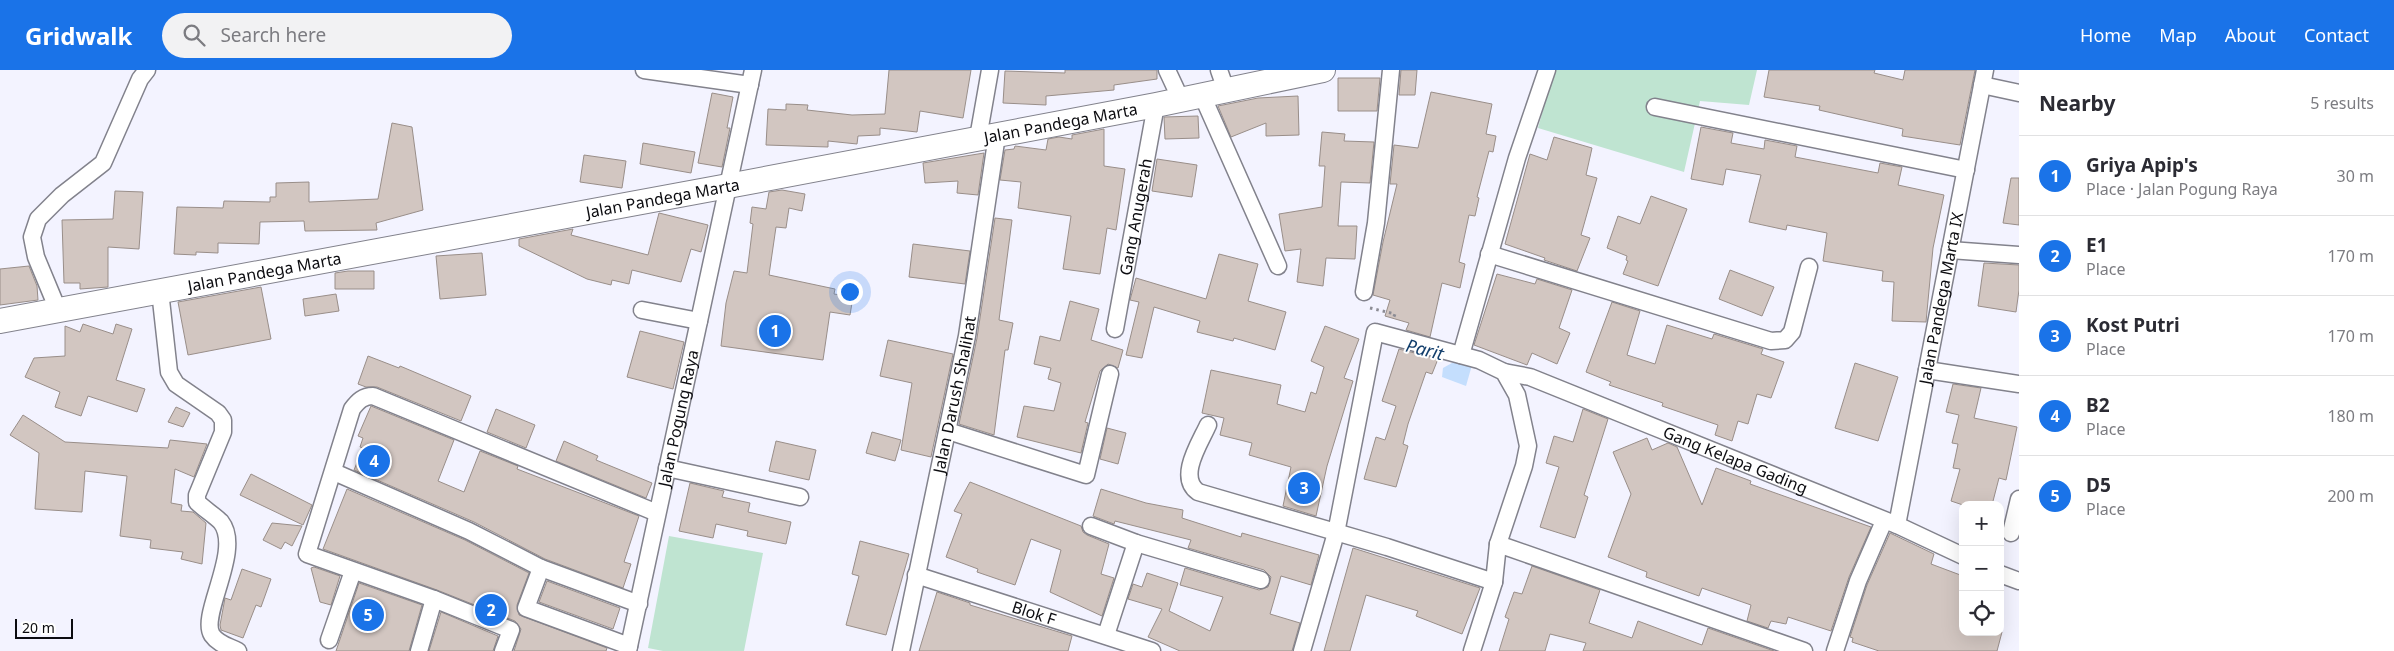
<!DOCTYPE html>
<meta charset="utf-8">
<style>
body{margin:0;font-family:"Noto Sans",sans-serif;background:#f2f2f3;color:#2b2b33}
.controls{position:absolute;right:15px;bottom:15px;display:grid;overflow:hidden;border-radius:10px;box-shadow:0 5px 20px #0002}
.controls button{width:45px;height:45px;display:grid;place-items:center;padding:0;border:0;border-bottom:1px solid #e1e1e2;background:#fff;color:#2b2b33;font:25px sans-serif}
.scale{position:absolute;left:15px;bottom:12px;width:58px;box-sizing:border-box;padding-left:5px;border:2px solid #0c0c10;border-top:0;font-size:14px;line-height:18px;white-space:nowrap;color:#0c0c10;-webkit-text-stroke:4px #fff;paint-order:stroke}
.you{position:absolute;left:849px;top:221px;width:18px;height:18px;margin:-12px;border:4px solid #fff;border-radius:50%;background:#1a73e8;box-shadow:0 0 0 8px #1a73e833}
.badge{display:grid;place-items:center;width:32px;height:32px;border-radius:50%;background:#1a73e8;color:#fff;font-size:16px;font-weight:700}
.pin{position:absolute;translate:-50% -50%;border:2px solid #fff;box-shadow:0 1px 5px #0006}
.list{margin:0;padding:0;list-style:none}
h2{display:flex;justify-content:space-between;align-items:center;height:65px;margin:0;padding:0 20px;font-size:21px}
h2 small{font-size:16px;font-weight:400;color:#7c7c81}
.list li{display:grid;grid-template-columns:32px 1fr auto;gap:15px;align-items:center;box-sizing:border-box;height:80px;padding:0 20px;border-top:1px solid #e1e1e2}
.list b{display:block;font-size:19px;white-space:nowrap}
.list p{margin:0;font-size:16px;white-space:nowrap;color:#7c7c81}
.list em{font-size:16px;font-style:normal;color:#7c7c81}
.icon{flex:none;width:28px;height:28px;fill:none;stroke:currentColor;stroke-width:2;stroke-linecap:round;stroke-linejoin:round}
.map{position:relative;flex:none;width:2019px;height:581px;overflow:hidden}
header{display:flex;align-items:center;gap:30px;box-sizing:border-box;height:70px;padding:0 25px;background:#1a73e8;color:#fff}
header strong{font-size:24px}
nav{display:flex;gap:28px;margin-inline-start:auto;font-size:18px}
.search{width:350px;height:45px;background:#f2f2f3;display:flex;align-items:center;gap:12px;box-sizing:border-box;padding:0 18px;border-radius:28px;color:#7c7c81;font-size:19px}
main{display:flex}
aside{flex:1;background:#fff}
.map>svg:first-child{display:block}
</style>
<header>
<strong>Gridwalk</strong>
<div class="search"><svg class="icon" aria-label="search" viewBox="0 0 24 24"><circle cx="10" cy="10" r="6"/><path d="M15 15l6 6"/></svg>Search here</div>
<nav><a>Home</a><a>Map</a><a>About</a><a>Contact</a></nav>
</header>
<main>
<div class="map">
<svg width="2019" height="581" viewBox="0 0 2019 581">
<rect width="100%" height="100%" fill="#f3f3ff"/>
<path fill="#bfe4d1" d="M 1554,0 L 1757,0 L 1749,35 L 1700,31 L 1684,102 L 1538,58 Z
M 669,466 L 763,483 L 744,581 L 663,581 L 648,578 Z"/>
<path fill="#c4defd" d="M 1459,289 L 1472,295 L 1466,316 L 1442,307 L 1443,298 Z"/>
<path fill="#d2c6c1" stroke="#998e89" d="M 889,0 L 971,0 L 963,48 L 920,41 L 917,62 L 880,58 L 880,65 L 858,66 L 857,74 L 828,71 L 828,77 L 766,75 L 768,39 L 786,40 L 786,34 L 808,35 L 807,40 L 852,45 L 885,44 Z
M 1065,0 L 1157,0 L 1157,9 L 1114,15 L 1114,20 L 1046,26 L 1046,35 L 1003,33 L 1005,1 L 1065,3 Z
M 1401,0 L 1417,0 L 1415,25 L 1399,25 Z
M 1769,0 L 1875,0 L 1874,3 L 1903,10 L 1905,0 L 1975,0 L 1960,75 L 1902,66 L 1903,59 L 1819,40 L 1820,36 L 1764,27 Z
M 1338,8 L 1380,8 L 1377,41 L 1338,41 Z
M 1431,22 L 1492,34 L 1486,64 L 1496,66 L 1493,82 L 1489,81 L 1477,127 L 1479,128 L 1475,146 L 1469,145 L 1459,192 L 1465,194 L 1460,218 L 1442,213 L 1430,267 L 1406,260 L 1409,253 L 1385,246 L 1390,230 L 1373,225 L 1383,172 L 1397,114 L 1390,114 L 1394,75 L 1418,78 Z
M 712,23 L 733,27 L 727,58 L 730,58 L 722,97 L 698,93 Z
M 1298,26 L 1299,65 L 1266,66 L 1266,53 L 1231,67 L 1218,36 L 1258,28 Z
M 1198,46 L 1199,68 L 1165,69 L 1164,47 Z
M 392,53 L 412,57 L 423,140 L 376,153 L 377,160 L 305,161 L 304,151 L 260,152 L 259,174 L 218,173 L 218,183 L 196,182 L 196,185 L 174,184 L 177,137 L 223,138 L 224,131 L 270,132 L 270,127 L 276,127 L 276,113 L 309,112 L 309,132 L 378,129 Z
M 1701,57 L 1733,63 L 1731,73 L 1764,79 L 1765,70 L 1797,76 L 1795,87 L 1878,103 L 1880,93 L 1902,97 L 1898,115 L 1944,125 L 1933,178 L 1926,252 L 1892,251 L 1894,212 L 1882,211 L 1883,201 L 1823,191 L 1827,163 L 1787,155 L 1786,160 L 1749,152 L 1761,105 L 1726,99 L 1723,115 L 1691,109 Z
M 1104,59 L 1104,96 L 1125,99 L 1116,160 L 1107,158 L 1100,204 L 1063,199 L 1071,146 L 1018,138 L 1021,112 L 1000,110 L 1005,80 L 1014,79 L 1015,76 L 1046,80 L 1048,69 L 1059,67 L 1072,69 L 1072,65 Z
M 1322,62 L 1345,64 L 1344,71 L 1374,72 L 1370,113 L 1341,112 L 1338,156 L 1357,156 L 1355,189 L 1326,188 L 1323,216 L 1297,212 L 1301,179 L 1285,181 L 1279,144 L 1322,137 L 1325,96 L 1319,96 Z
M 1554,67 L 1592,78 L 1586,105 L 1597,108 L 1581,165 L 1590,168 L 1577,201 L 1544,190 L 1545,188 L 1505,174 L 1530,84 L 1547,90 Z
M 643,73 L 695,82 L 691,103 L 640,94 Z
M 984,83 L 978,125 L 957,123 L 958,111 L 925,113 L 923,93 Z
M 584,85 L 626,91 L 622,118 L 580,112 Z
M 1157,89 L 1197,95 L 1192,127 L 1152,121 Z
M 2011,108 L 2019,108 L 2019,155 L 2003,153 Z
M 782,120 L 805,124 L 802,141 L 789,138 L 786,158 L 776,157 L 769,205 L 835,219 L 834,224 L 853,227 L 850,245 L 830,242 L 823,290 L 721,276 L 726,233 L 734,201 L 747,203 L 753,154 L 750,153 L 752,137 L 766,139 L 769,122 Z
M 115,121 L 143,122 L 139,179 L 108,177 L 108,217 L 80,219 L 80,213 L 64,213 L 62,150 L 113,149 Z
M 1651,126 L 1687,139 L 1658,216 L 1623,204 L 1628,191 L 1626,190 L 1627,186 L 1607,178 L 1618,146 L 1640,154 Z
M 659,143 L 708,155 L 701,182 L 691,179 L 681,212 L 632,200 L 629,214 L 612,210 L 611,215 L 587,209 L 519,176 L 519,169 L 573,159 L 571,165 L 648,185 Z
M 995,148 L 1012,150 L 999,250 L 1013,253 L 1008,280 L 1005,280 L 994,365 L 959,354 L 977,268 Z
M 913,174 L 970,181 L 965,214 L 909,207 Z
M 482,183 L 486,225 L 440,229 L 436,186 Z
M 1219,184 L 1258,194 L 1248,231 L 1286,242 L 1275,280 L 1234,268 L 1233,271 L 1197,262 L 1200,251 L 1154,237 L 1142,288 L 1126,285 L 1139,232 L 1130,230 L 1136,208 L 1206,229 Z
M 1984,193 L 2019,195 L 2019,220 L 2016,242 L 1978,236 Z
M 29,196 L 37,216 L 38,230 L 0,235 L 0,199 Z
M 1730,200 L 1774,217 L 1762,246 L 1719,229 Z
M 348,201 L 374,201 L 374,219 L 335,219 L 335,203 Z
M 1497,204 L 1535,214 L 1537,209 L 1572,220 L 1559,258 L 1570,263 L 1557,294 L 1532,283 L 1527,295 L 1474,275 Z
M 261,217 L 271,269 L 188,285 L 178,232 Z
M 336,224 L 339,241 L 305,246 L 303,229 Z
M 1070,231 L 1099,239 L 1091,270 L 1123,280 L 1118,298 L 1108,294 L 1100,301 L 1085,352 L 1088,353 L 1081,383 L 1017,367 L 1024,336 L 1054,341 L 1061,313 L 1048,309 L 1051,298 L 1034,294 L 1040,266 L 1060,271 Z
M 1612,232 L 1640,241 L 1627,285 L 1655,294 L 1667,255 L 1712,269 L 1714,264 L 1763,279 L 1761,284 L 1784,292 L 1771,328 L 1757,324 L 1748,354 L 1738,351 L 1732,371 L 1715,365 L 1718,355 L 1662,336 L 1663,333 L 1609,315 L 1611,312 L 1586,302 Z
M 83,254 L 113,264 L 116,254 L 132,259 L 116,310 L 145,319 L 137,342 L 88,326 L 81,346 L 55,337 L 60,322 L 25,307 L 34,288 L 65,286 L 65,256 L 80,262 Z
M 1325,256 L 1359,269 L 1344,308 L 1353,311 L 1327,396 L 1316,446 L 1283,436 L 1291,397 L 1249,385 L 1252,373 L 1220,365 L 1224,348 L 1202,343 L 1211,300 L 1281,315 L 1277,334 L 1305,342 L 1311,322 L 1316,324 L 1324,297 L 1311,291 Z
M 640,261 L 684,272 L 673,319 L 627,307 Z
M 888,270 L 953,284 L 931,387 L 901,380 L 912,313 L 880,306 Z
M 1399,279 L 1438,289 L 1432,304 L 1426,302 L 1408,354 L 1403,374 L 1408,376 L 1396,417 L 1364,409 L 1376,367 L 1385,370 L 1396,336 L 1382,331 Z
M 368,286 L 399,298 L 400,296 L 471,326 L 461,351 L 377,317 L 366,317 L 358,314 Z
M 1855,293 L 1898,307 L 1878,371 L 1835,358 Z
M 1953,314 L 1981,318 L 1974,348 L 2017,357 L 2006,410 L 1999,408 L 1992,435 L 1963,435 L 1951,431 L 1960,399 L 1953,398 L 1958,374 L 1952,373 L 1959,345 L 1946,342 Z
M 371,336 L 454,370 L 438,411 L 464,422 L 480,381 L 518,396 L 517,399 L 639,446 L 624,492 L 631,494 L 623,518 L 545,489 L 474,452 L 354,400 L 363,378 L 360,377 L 363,368 L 358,366 Z
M 176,337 L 190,343 L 183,357 L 168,352 Z
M 496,339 L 535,355 L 526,378 L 487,362 Z
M 1583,339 L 1608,349 L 1584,425 L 1588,427 L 1575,468 L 1540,457 L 1559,397 L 1546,393 L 1554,366 L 1573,372 Z
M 23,345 L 65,372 L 168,378 L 170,370 L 207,374 L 194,407 L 175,399 L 171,433 L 182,435 L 181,441 L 193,442 L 206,453 L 202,494 L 181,489 L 183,482 L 150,478 L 151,470 L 120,466 L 127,406 L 85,401 L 82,442 L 35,439 L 39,383 L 10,365 Z
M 1107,358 L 1126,363 L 1118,394 L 1100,389 Z
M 872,362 L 901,370 L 895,391 L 866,383 Z
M 1647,368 L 1652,380 L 1668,373 L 1677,377 L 1702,435 L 1716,398 L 1751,411 L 1750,414 L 1871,457 L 1849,507 L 1831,561 L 1788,547 L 1786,554 L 1771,551 L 1768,558 L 1747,551 L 1751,535 L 1702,518 L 1699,526 L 1646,507 L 1647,502 L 1608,487 L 1631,424 L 1613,382 Z
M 564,371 L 598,386 L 596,390 L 652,413 L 646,428 L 556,391 Z
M 776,371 L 816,380 L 809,410 L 769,401 Z
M 251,404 L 312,435 L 303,455 L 240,425 Z
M 970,412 L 1081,456 L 1083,462 L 1087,465 L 1109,474 L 1101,504 L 1114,508 L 1102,546 L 1050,522 L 1061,480 L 1031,469 L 1015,515 L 977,502 L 978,499 L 946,487 L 962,444 L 954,441 Z
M 690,413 L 724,421 L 722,427 L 750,433 L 748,442 L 791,452 L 786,474 L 747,466 L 748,461 L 716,454 L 713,468 L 679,461 Z
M 347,419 L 465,470 L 529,503 L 517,535 L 519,545 L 607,578 L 606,581 L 514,581 L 521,559 L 515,551 L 437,520 L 323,479 Z
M 1101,419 L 1146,433 L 1183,440 L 1182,448 L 1241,467 L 1242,463 L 1319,485 L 1311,515 L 1281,506 L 1270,544 L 1300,553 L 1292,581 L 1180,581 L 1148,567 L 1162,539 L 1128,529 L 1133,514 L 1142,517 L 1147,503 L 1178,513 L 1169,541 L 1210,561 L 1223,527 L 1180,515 L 1185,498 L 1259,520 L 1268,517 L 1271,507 L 1264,500 L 1188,478 L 1191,470 L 1115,451 L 1114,454 L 1093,446 Z
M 272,453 L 302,456 L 292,476 L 285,472 L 281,479 L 263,470 Z
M 1890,463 L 1934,484 L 1931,494 L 1963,506 L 1963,562 L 2002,562 L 1997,581 L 1879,581 L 1852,572 L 1853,568 L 1850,567 L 1867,515 Z
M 860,471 L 909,484 L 886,565 L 846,555 L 859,506 L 852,504 Z
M 1353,478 L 1480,518 L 1462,564 L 1416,546 L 1418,541 L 1366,525 L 1350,581 L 1324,581 Z
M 1532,496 L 1600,520 L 1589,553 L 1632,568 L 1638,551 L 1702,575 L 1708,558 L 1774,581 L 1583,581 L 1586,573 L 1550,564 L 1545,581 L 1499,581 L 1509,549 L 1505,547 L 1514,522 L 1522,524 Z
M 314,497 L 340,506 L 331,535 L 320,532 L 311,498 Z
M 242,499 L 271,509 L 261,537 L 256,535 L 243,568 L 221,560 L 220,555 L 225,528 L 231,530 Z
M 547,511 L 620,538 L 613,559 L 539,532 Z
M 359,513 L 422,535 L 409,581 L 336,581 Z
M 937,522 L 970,533 L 970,535 L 1072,566 L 1068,581 L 919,581 Z
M 441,542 L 498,566 L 493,581 L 429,581 Z"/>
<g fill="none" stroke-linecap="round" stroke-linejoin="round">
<g stroke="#82828c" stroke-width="19">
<g id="street">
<path d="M 644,0 L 750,15"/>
<path d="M 1167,0 L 1181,30"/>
<path d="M 1219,0 L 1226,20"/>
<path d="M 1982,15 L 2019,23"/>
<path d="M 1202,25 L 1278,196"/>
<path d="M 1655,37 L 1966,100"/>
<path d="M 978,68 L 990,0"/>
<path d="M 1950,180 L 2019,185"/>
<path d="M 1489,184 L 1771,271 L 1785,270 L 1792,262 L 1809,197"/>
<path d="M 160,221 L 169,302 L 176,314 L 218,343 L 223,350 L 223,362 L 197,425 L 197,432 C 204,439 214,445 221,452 C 243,480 199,545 212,565 C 219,575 229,576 238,581"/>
<path d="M 1364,222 L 1376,153 L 1391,0"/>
<path d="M 58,240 L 36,187 L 32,167 L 38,149 L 62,125 L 103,93 L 140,9 L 147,0"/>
<path d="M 642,240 L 699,251"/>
<path id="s1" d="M 1115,259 L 1156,35"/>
<path d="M 1461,285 L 1517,88 L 1547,0"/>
<path d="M 1927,300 L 2019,314"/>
<path id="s2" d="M 1504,302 L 1530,307 L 1897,455 L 1963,486"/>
<path d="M 1208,355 C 1200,373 1177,407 1198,422 L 1387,477 L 1494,512"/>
<path d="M 948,361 L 1086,405 L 1110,304"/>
<path d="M 667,398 L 800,427"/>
<path d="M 334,402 L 469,461 L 541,498 L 639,534"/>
<path id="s3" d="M 1897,455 L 1985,0"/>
<path d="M 1091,456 L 1136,473 L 1261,510"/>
<path d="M 2011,463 L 2019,429"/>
<path d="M 1498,474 L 1804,581"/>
<path d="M 541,498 L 526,538 L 629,576"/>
<path d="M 2000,504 L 2019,511"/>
<path id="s4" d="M 916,505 L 1152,581"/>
<path d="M 1106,565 L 1136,473"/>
<path d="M 329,570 L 353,501"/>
<path d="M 419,581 L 434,529"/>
<path d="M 503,581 L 511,560 L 434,529 L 307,484 L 352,339 C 358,331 363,326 373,326 L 657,443"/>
<path id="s5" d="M 628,581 L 753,0"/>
<path id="s6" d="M 901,581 L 967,266 L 997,65"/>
<path d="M 1302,581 L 1336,463 L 1375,262 L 1479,290 L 1504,302 L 1517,325 L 1528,376 L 1524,396 L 1498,474 L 1494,512 L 1472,581"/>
<path d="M 1835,581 L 1858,511 L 1884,451"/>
</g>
</g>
<g stroke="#82828c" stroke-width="26">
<g id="secondary">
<path id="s7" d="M 0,251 L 728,116 L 1156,35 L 1323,0"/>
</g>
</g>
<path stroke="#8c8c94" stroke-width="3" stroke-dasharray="2.5 4" stroke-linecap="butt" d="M 1370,238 L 1395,244 L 1393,249"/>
<use href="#street" stroke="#fff" stroke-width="16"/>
<use href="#secondary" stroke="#fff" stroke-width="24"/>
</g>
<g text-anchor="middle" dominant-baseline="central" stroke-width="4" stroke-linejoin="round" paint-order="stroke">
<g font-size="16" fill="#0c0c10" stroke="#fff">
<text stroke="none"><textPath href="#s7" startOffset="1079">Jalan Pandega Marta</textPath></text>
<text stroke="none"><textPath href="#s7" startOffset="674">Jalan Pandega Marta</textPath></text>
<text stroke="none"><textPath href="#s1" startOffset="114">Gang Anugerah</textPath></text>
<text stroke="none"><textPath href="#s7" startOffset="269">Jalan Pandega Marta</textPath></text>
<text stroke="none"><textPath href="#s3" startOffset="231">Jalan Pandega Marta IX</textPath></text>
<text stroke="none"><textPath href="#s6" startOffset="262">Jalan Darush Shalihat</textPath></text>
<text stroke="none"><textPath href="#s5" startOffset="238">Jalan Pogung Raya</textPath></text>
<text stroke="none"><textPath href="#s2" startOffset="248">Gang Kelapa Gading</textPath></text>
<text stroke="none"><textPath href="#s4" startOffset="124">Blok F</textPath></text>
</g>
<g font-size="18" font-style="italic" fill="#123e6c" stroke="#fff">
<text transform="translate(1425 279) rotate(14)">Parit</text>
</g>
</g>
</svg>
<div class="controls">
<button>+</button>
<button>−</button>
<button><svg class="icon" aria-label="locate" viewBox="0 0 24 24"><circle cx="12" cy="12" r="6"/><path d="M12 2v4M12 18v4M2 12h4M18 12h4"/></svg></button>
</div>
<div class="scale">20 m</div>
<div class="you"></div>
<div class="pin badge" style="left:775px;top:261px">1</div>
<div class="pin badge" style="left:491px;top:540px">2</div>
<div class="pin badge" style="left:1304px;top:418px">3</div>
<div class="pin badge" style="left:374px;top:391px">4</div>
<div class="pin badge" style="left:368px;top:545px">5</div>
</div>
<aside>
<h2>Nearby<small>5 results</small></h2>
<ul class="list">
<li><span class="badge">1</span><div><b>Griya Apip's</b><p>Place · Jalan Pogung Raya</p></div><em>30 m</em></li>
<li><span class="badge">2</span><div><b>E1</b><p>Place</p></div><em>170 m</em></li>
<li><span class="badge">3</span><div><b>Kost Putri</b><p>Place</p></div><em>170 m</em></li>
<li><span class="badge">4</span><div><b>B2</b><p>Place</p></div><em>180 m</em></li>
<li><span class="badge">5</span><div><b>D5</b><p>Place</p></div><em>200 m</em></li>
</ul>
</aside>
</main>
